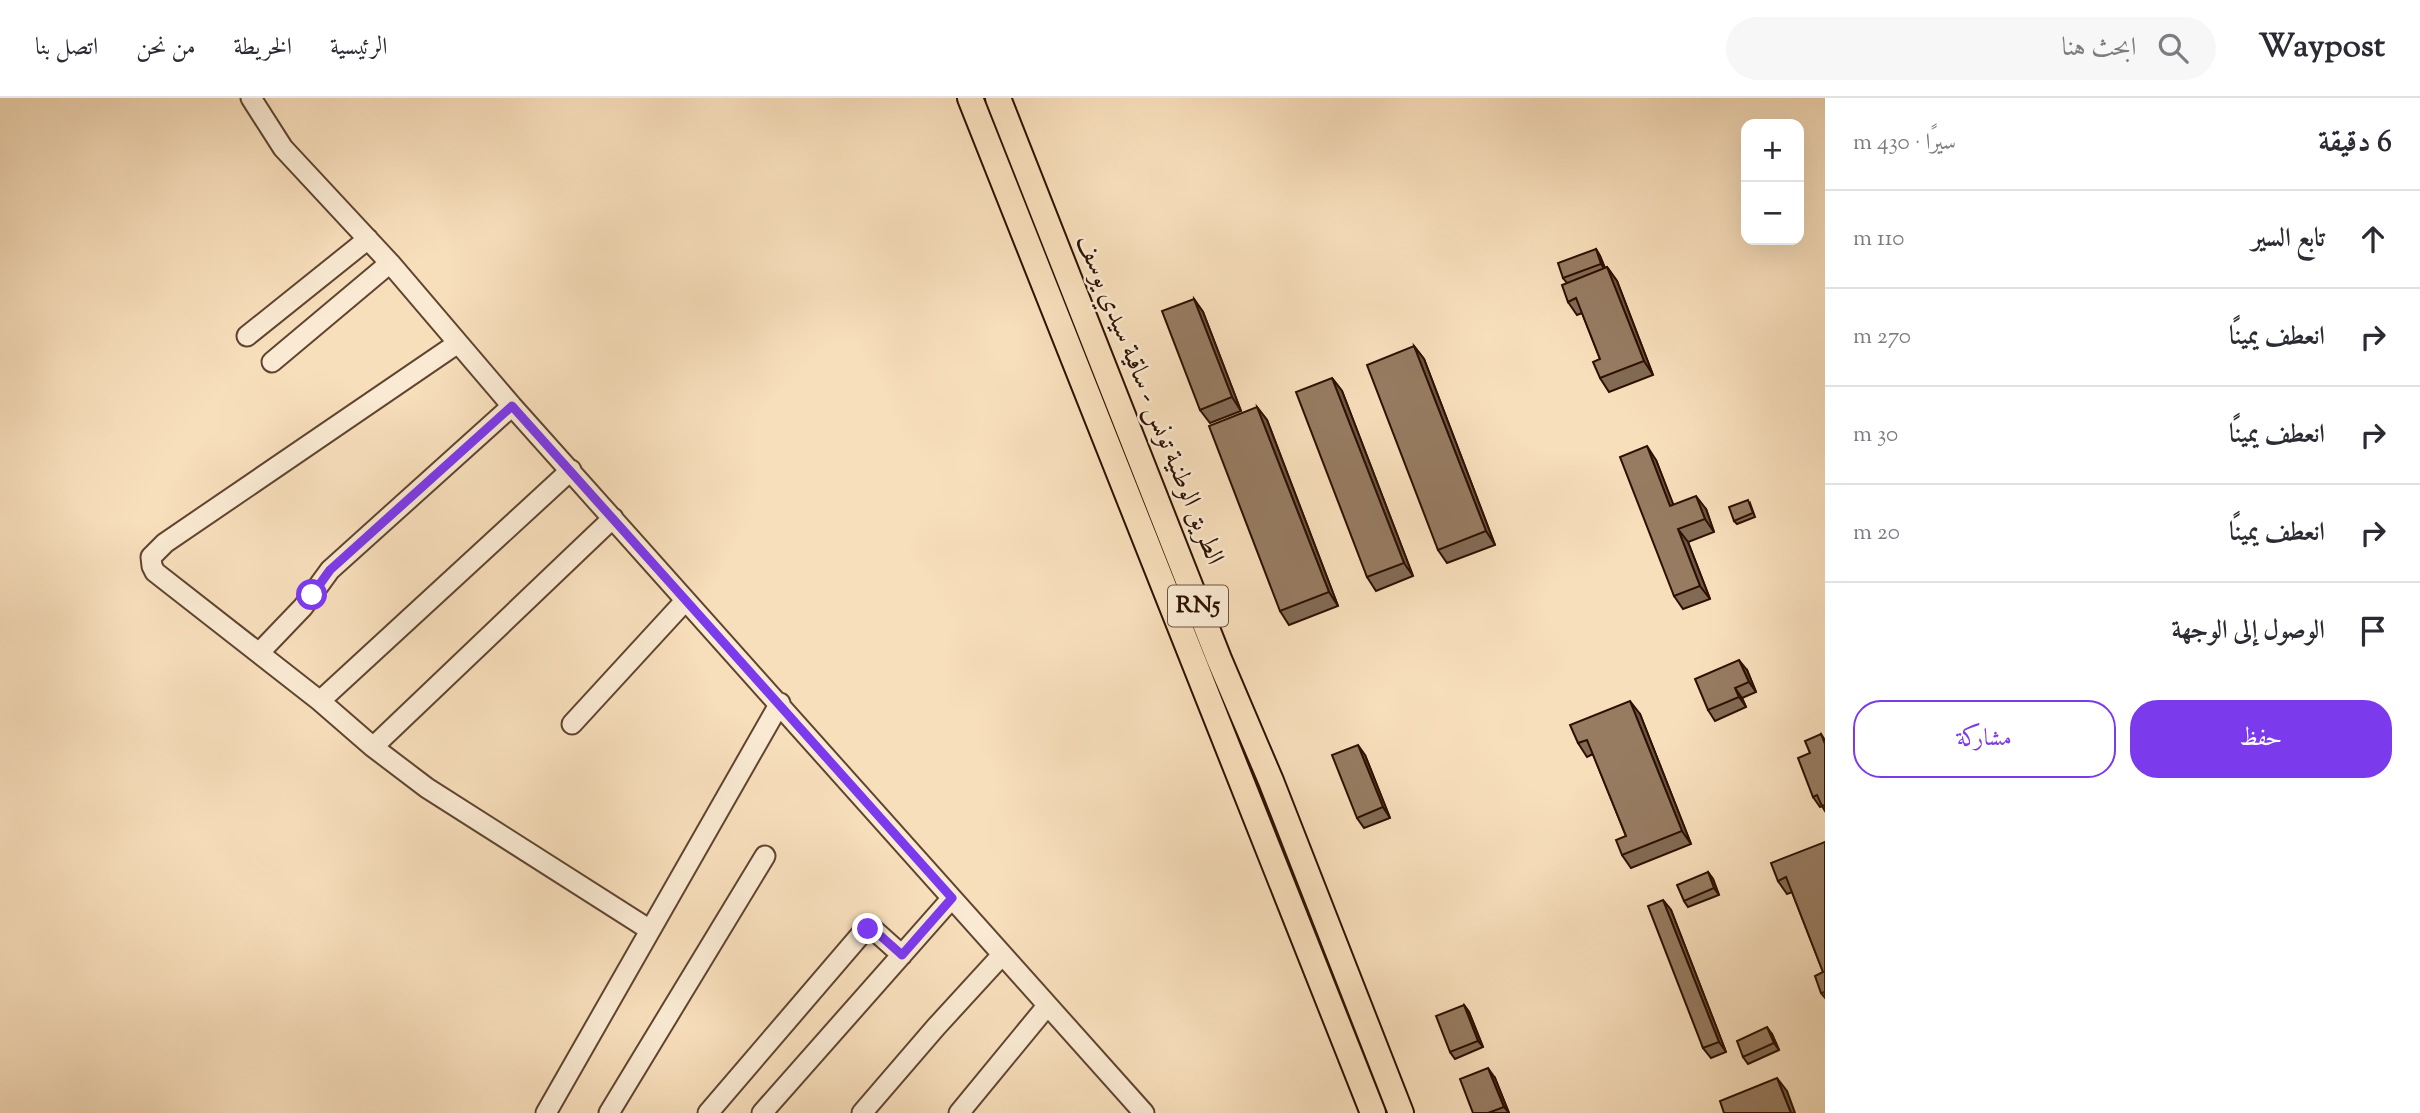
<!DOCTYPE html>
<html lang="ar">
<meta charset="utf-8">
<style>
body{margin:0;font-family:"Sorts Mill Goudy",Amiri,serif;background:#f7f7f7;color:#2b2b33;direction:rtl}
.controls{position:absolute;right:21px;top:21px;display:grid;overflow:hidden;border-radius:14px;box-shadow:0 7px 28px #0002}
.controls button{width:63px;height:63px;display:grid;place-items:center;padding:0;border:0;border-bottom:2px solid #e1e1e2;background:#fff;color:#2b2b33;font:35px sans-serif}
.stop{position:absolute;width:21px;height:21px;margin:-16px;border:5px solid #7c3aed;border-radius:50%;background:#fff}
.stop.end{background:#7c3aed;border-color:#fff;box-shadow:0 2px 7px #0008}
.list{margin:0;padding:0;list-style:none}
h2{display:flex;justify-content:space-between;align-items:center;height:91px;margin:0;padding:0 28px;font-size:30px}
h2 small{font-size:23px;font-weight:400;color:#7c7c81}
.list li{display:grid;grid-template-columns:46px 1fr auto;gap:21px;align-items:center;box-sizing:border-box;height:98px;padding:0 28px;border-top:2px solid #e1e1e2}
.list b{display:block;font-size:26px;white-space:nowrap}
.list em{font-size:23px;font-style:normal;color:#7c7c81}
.actions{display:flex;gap:14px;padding:21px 28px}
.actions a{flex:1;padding:16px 0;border:2px solid #7c3aed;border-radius:28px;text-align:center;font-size:24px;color:#7c3aed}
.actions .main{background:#7c3aed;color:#fff}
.icon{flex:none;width:38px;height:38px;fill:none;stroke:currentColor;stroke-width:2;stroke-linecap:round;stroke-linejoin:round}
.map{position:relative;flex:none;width:1825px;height:1015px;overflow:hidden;direction:ltr}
header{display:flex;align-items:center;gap:42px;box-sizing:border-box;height:98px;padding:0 35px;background:#fff;border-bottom:2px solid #e1e1e2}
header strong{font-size:33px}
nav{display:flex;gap:38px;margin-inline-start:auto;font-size:24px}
.search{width:490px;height:63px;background:#f7f7f7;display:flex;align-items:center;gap:18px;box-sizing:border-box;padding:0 24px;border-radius:38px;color:#7c7c81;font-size:26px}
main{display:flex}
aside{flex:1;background:#fff}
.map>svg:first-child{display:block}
</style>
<header>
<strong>Waypost</strong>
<div class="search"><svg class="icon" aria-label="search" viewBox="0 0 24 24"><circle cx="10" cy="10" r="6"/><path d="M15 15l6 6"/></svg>ابحث هنا</div>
<nav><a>الرئيسية</a><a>الخريطة</a><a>من نحن</a><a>اتصل بنا</a></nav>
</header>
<main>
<aside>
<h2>6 دقيقة<small>سيرًا · 430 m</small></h2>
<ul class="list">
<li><svg class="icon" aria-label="ahead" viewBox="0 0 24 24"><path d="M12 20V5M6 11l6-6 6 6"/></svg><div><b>تابع السير</b></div><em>110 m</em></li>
<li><svg class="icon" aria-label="right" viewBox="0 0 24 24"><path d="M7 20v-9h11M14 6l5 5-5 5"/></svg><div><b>انعطف يمينًا</b></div><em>270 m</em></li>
<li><svg class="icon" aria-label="right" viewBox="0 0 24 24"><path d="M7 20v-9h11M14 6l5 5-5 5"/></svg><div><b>انعطف يمينًا</b></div><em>30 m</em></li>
<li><svg class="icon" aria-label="right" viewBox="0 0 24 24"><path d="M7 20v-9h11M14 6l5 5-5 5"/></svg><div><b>انعطف يمينًا</b></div><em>20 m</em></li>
<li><svg class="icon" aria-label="arrive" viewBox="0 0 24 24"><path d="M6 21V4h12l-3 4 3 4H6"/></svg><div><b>الوصول إلى الوجهة</b></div></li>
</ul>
<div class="actions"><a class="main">حفظ</a><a>مشاركة</a></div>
</aside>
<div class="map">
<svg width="1825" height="1015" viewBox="0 0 1825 1015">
<rect width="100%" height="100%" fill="#f8dfbc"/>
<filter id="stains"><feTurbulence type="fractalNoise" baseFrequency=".00286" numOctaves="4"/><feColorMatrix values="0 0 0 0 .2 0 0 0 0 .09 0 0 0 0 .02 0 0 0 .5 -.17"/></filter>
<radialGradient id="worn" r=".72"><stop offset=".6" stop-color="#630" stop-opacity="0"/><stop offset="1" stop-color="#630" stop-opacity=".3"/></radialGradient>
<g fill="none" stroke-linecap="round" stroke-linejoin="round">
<g stroke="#604430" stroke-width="23">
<path id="minor" d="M 251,0 L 283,50 L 390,165 L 512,308 L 1144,1015
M 247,238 L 368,141
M 458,245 L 165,445 L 151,459 L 152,468 L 155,474 L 320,603 L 373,649 L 427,690 L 650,832
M 272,264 L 390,165
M 259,555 L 303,509 L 330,472 L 512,308
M 320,603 L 571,372
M 572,626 L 685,503
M 373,649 L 613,420
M 546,1015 L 780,605
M 609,1015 L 765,758
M 708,1015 L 863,834 L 868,830 L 874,832 L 902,857
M 762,1015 L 952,800
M 862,1015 L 936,929 L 1002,857
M 959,1015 L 1047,908"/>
</g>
<g stroke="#2d1001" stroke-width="28">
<path id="major" d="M 970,0 L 1373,1015
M 998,0 L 1219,561 L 1271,683 L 1401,1015"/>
</g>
<use href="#minor" stroke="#faead3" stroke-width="19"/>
<use href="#major" stroke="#f8dfbc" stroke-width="24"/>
</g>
<path fill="#826b54" stroke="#2d1001" stroke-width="2" d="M 1596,151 L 1600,158 L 1605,170 L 1607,169 L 1617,183 L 1653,277 L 1609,294 L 1600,280 L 1600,261 L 1582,215 L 1577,217 L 1568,204 L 1567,185 L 1563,180 Z
M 1194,201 L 1203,214 L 1241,313 L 1210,325 L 1200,312 Z
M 1414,248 L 1424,261 L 1495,447 L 1447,465 L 1438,452 Z
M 1332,280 L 1342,293 L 1413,478 L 1376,493 L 1367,479 Z
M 1257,309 L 1267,322 L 1338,508 L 1289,527 L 1280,513 Z
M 1656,362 L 1673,407 L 1706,411 L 1714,434 L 1688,444 L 1710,501 L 1683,511 L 1674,498 Z
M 1750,405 L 1755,419 L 1737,426 L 1734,423 Z
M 1747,572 L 1756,594 L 1742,600 L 1746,609 L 1715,623 L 1708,612 Z
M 1640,616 L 1691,746 L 1631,770 L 1622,757 L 1626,738 L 1593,656 L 1587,659 L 1578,645 Z
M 1821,636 L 1825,642 L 1825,713 L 1822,708 L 1820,709 L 1813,699 L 1810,655 Z
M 1365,657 L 1390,720 L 1364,730 L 1357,720 Z
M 1825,744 L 1825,900 L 1821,895 L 1823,874 L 1792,794 L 1787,796 L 1778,783 Z
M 1708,774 L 1713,781 L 1719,797 L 1688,809 L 1684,803 Z
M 1663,802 L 1671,812 L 1726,954 L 1711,960 L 1703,950 Z
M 1464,907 L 1469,914 L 1483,949 L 1455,961 L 1450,954 Z
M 1772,936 L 1779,952 L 1748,966 L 1743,959 Z
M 1495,980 L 1509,1015 L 1473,1015 Z"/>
<path fill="#6a5745" stroke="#2d1001" stroke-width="2" d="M 1596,151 L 1600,158 L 1606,173 L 1601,166 Z
M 1607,169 L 1617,183 L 1653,277 L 1644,263 Z
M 1194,201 L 1203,214 L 1241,313 L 1232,299 Z
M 1414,248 L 1424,261 L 1495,447 L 1486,433 Z
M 1332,280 L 1342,293 L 1413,478 L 1404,465 Z
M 1257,309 L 1267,322 L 1338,508 L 1329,494 Z
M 1647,348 L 1656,362 L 1679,421 L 1670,408 Z
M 1696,398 L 1706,411 L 1714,434 L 1705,421 Z
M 1678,431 L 1688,444 L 1710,501 L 1700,488 Z
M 1739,562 L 1747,572 L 1756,594 L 1749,584 Z
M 1735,590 L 1742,600 L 1746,609 L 1739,599 Z
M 1630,603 L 1640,616 L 1691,746 L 1682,733 Z
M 1358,647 L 1365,657 L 1390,720 L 1383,709 Z
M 1708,774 L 1713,781 L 1719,797 L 1714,790 Z
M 1663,802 L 1671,812 L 1726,954 L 1719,944 Z
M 1464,907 L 1469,914 L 1483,949 L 1478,943 Z
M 1767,929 L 1772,936 L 1779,952 L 1774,945 Z
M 1488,970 L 1495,980 L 1509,1015 L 1504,1009 Z
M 1777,980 L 1787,993 L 1795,1015 L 1791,1015 Z"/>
<path fill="#977c62" stroke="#2d1001" stroke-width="2" d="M 1596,151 L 1601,166 L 1563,180 L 1558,165 Z
M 1607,169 L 1644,263 L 1600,280 L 1593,264 L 1600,261 L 1576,200 L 1568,204 L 1562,187 Z
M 1194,201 L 1232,299 L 1200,312 L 1162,213 Z
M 1414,248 L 1486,433 L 1438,452 L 1367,267 Z
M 1332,280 L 1404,465 L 1367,479 L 1296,294 Z
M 1257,309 L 1329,494 L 1280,513 L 1209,328 Z
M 1647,348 L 1670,408 L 1696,398 L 1705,421 L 1678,431 L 1700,488 L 1674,498 L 1620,359 Z
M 1748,402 L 1753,415 L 1734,423 L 1729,409 Z
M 1739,562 L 1749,584 L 1735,590 L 1739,599 L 1708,612 L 1695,581 Z
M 1630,603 L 1682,733 L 1622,757 L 1616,742 L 1626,738 L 1587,642 L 1578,645 L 1570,627 Z
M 1821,636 L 1825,646 L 1825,707 L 1822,708 L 1817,697 L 1813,699 L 1798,660 L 1810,655 L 1805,643 Z
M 1358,647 L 1383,709 L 1357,720 L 1332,657 Z
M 1825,744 L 1825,894 L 1821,895 L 1815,878 L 1823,874 L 1786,779 L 1778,783 L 1771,765 Z
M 1708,774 L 1714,790 L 1684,803 L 1677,787 Z
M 1663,802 L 1719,944 L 1703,950 L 1648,808 Z
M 1464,907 L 1478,943 L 1450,954 L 1436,918 Z
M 1767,929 L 1774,945 L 1743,959 L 1737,943 Z
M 1488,970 L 1504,1009 L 1488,1015 L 1473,1015 L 1460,981 Z
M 1777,980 L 1791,1015 L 1724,1015 L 1720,1003 Z"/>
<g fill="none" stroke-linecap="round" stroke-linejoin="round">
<path stroke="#7c3aed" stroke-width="9" d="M 312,497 L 330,472 L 512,308 L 952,800 L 902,857 L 874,832 L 868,831"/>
</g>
<g text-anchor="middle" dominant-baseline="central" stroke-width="5" stroke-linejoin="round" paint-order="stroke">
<rect fill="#faead3" stroke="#6a5140" stroke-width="2" x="1168" y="487.5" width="60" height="41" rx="5"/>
<g font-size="24" font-weight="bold" fill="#2d1001">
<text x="1198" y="508">RN5</text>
</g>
<g font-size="26" fill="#2d1001" stroke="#faead3">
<text transform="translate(1149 302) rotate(68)">الطريق الوطنية تونس - ساقية سيدي يوسف</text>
</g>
</g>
<rect width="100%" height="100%" filter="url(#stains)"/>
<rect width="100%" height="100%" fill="url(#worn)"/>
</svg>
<div class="controls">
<button>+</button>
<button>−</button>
</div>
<div class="stop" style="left:312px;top:497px"></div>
<div class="stop end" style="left:868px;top:831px"></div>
</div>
</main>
